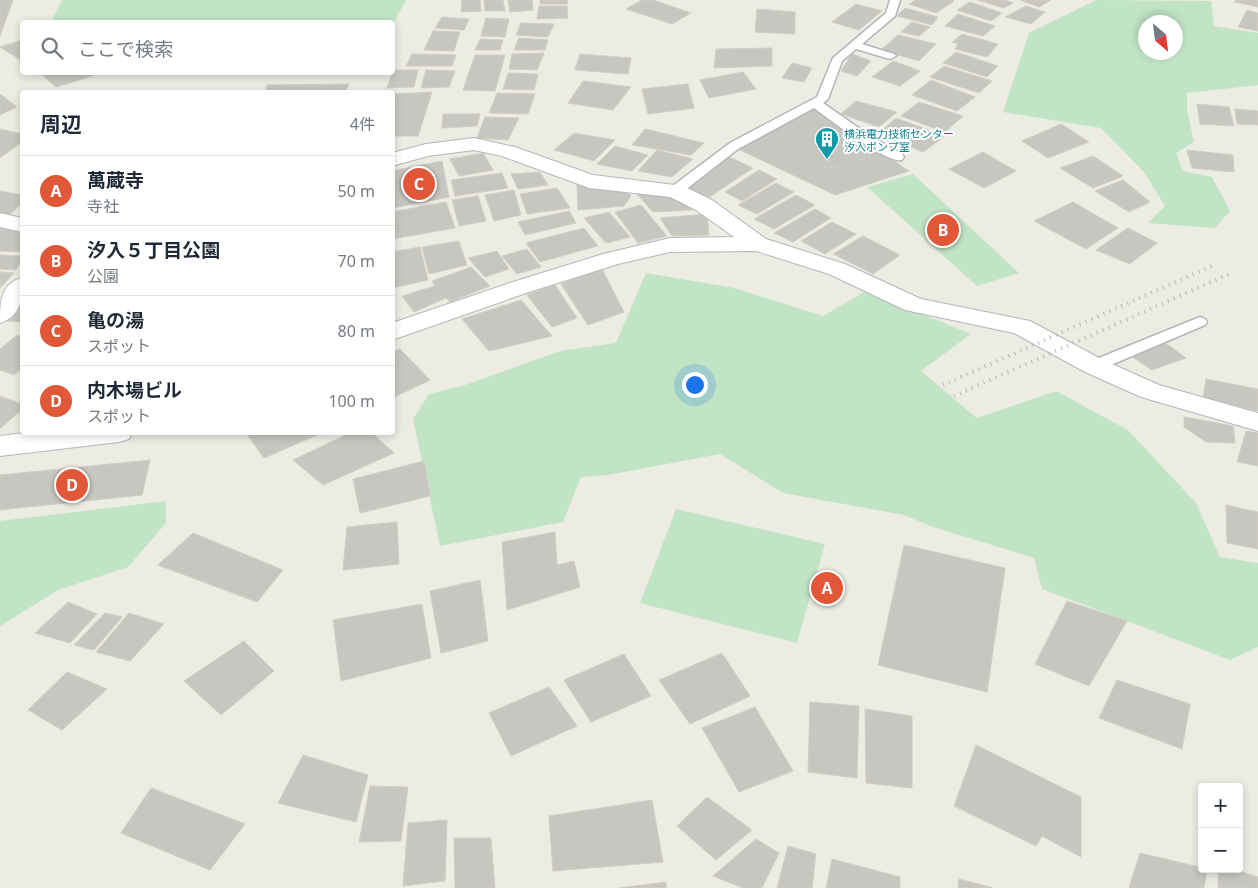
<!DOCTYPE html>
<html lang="ja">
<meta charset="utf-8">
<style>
body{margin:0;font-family:"Noto Sans","Noto Sans JP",sans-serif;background:#f2f2f3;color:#1f2937}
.controls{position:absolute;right:15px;bottom:15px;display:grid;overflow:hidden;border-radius:5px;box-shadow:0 2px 8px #0003}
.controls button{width:45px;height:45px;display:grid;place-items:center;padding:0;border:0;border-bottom:1px solid #e0e1e3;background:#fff;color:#1f2937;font:25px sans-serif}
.compass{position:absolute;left:1138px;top:15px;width:45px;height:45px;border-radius:50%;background:#fff;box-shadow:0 2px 8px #0003;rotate:152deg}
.you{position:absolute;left:694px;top:384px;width:18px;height:18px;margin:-12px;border:4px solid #fff;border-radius:50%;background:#1a73e8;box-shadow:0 0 0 8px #1a73e833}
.badge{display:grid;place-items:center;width:32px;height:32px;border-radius:50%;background:#e05837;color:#fff;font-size:16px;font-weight:700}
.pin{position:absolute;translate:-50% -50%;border:2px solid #fff;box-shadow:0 1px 5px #0006}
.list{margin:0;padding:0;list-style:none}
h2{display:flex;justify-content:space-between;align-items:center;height:65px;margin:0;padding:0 20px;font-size:21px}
h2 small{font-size:16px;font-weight:400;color:#747a83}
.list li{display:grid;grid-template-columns:32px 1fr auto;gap:15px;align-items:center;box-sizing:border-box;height:70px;padding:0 20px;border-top:1px solid #e0e1e3}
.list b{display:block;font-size:19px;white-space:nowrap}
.list p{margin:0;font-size:16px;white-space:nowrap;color:#747a83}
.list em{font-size:16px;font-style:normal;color:#747a83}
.icon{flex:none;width:28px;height:28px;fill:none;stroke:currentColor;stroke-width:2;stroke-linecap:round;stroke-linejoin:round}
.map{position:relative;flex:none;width:1258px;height:888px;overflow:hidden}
.search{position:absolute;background:#fff;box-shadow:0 2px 8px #0003;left:20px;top:20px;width:375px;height:55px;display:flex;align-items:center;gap:12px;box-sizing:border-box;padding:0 18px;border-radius:5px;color:#747a83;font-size:19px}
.panel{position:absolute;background:#fff;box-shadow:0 2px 8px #0003;left:20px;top:90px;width:375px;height:345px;border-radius:5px}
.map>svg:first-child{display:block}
</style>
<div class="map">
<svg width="1258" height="888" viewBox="0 0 1258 888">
<rect width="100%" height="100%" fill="#edece3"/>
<path fill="#c1e4c5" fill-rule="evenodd" d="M 62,0 L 406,0 L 393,24 L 392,22 L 61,22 L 52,19 Z
M 1096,0 L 1211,1 L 1214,26 L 1258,33 L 1258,85 L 1187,93 L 1187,110 L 1194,142 L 1176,153 L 1183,171 L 1212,177 L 1230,211 L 1215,228 L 1148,223 L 1165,206 L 1144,172 L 1101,128 L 1003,112 L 1029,33 ZM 1146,22 L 1176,22 L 1176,52 L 1146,52 Z
M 913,174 L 1019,273 L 977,286 L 867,187 Z
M 646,273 L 734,288 L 823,316 L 866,291 L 971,334 L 921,371 L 977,418 L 1056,391 L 1128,430 L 1196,503 L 1220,557 L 1258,563 L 1258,647 L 1230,660 L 1042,589 L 1034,558 L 933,527 L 904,515 L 783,493 L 720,454 L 608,475 L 581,477 L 563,522 L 440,546 L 413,419 L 429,394 L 465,385 L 560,351 L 616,343 Z
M 166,501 L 166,523 L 128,567 L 58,590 L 0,626 L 0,521 Z
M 676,509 L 825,544 L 797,643 L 640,603 Z"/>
<path fill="#c8c6c0" stroke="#d1cec2" d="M 0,0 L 13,0 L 0,36 Z
M 462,0 L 480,0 L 481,11 L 461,12 Z
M 484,0 L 503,0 L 505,11 L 485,11 Z
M 508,0 L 532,0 L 533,10 L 510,12 Z
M 540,0 L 567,0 L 568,4 L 540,4 Z
M 642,0 L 653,0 L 691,13 L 672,24 L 626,9 Z
M 916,0 L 953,0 L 954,1 L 936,13 L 909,4 Z
M 977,0 L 1005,0 L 1013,3 L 1004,8 Z
M 1020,0 L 1051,0 L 1039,7 Z
M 1236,0 L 1258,0 L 1258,7 L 1235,2 Z
M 970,2 L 1002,13 L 991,21 L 957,10 Z
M 856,4 L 882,11 L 859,30 L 832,22 Z
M 539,6 L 567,6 L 568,18 L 537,19 Z
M 1026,6 L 1045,12 L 1031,24 L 1005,17 Z
M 905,8 L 938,17 L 932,25 L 897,16 Z
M 757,9 L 795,12 L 795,34 L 755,32 Z
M 1247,10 L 1258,13 L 1258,31 L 1238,27 Z
M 958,14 L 995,26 L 983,36 L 945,26 Z
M 442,17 L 469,19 L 464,30 L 435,28 Z
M 486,18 L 509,19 L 505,37 L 481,36 Z
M 912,22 L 930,27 L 919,36 L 901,32 Z
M 521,23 L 554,24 L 548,37 L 516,35 Z
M 433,31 L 460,32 L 454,51 L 424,50 Z
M 962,34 L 998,44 L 987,57 L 955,49 L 958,44 L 952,42 Z
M 898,35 L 936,44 L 919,61 L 881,50 Z
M 519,38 L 548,40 L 545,50 L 514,50 Z
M 480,39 L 503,40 L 500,50 L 475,50 Z
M 22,40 L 22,61 L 0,47 Z
M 772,48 L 772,66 L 714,68 L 716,49 Z
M 956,52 L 998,66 L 987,77 L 943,63 Z
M 544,53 L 537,70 L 509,69 L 512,54 Z
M 412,54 L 456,55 L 452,66 L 406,66 Z
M 580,54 L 631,58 L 628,74 L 575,70 Z
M 852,54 L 871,61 L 857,76 L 841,71 Z
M 475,55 L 505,55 L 495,91 L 463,90 Z
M 893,61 L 920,71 L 900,86 L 872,77 Z
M 792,63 L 812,68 L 804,82 L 782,78 Z
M 944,66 L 992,81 L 979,93 L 930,77 Z
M 393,70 L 418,70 L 414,87 L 387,88 Z
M 426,70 L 455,71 L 449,87 L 421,88 Z
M 39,72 L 89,72 L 93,76 L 56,87 Z
M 743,72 L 756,89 L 709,98 L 700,80 Z
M 508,73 L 538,74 L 534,90 L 503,89 Z
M 931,80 L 975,97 L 957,111 L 912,95 Z
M 583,81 L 631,87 L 613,110 L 568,103 Z
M 349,84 L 345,92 L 266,92 L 267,85 Z
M 688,84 L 694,108 L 648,114 L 642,89 Z
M 432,92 L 418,136 L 392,136 L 392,94 Z
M 497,93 L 535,94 L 528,114 L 489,113 Z
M 0,94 L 17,107 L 0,115 Z
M 856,101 L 897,112 L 879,127 L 841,114 Z
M 919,102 L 963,116 L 945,132 L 901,116 Z
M 1197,104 L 1229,107 L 1234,126 L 1200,124 Z
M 814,107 L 909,171 L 835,195 L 738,149 Z
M 1235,109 L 1258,111 L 1258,125 L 1237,124 Z
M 443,114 L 480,114 L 477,126 L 442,128 Z
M 485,117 L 519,118 L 508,140 L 477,138 Z
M 896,118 L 945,136 L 923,152 L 879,133 Z
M 1061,124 L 1089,142 L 1048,158 L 1022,141 Z
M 0,129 L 22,134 L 22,142 L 0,158 Z
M 645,129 L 704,143 L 691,155 L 632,145 Z
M 835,129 L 865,158 L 827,169 L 796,139 Z
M 574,133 L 615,140 L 594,161 L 554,150 Z
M 615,146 L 648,155 L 632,171 L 597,164 Z
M 657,150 L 693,159 L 672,177 L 638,171 Z
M 1187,150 L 1233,155 L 1234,172 L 1192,168 Z
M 983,152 L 1016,171 L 984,188 L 949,169 Z
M 483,153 L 493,170 L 459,176 L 450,159 Z
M 1093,156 L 1123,176 L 1093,188 L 1060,168 Z
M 729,157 L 753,168 L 705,200 L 685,189 Z
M 442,161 L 449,197 L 392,208 L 392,171 Z
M 759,170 L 777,179 L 742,201 L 725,192 Z
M 540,172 L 548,185 L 518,189 L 511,174 Z
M 502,173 L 508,188 L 455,196 L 451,180 Z
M 1123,180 L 1150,202 L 1129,212 L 1095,191 Z
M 776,183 L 794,192 L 757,214 L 738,205 Z
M 577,184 L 624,188 L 631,196 L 624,206 L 578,210 Z
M 557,188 L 570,208 L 527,214 L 520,194 Z
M 514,190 L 521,215 L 494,221 L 485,195 Z
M 0,191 L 22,195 L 22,203 L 9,215 L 0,214 Z
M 635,192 L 674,197 L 692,210 L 653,212 Z
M 796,195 L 815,205 L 774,229 L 754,219 Z
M 478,196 L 486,221 L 459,226 L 452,200 Z
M 446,202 L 455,228 L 392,239 L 392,212 Z
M 1073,202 L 1118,228 L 1086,249 L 1034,221 Z
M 641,205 L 667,236 L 638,243 L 615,212 Z
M 815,209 L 831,218 L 793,242 L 774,233 Z
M 569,211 L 576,223 L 525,235 L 518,222 Z
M 609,212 L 630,237 L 606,243 L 584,218 Z
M 707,214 L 709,235 L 672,236 L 660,218 Z
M 832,222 L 856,234 L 825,254 L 801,241 Z
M 0,228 L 22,232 L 22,252 L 0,251 Z
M 584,228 L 598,246 L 540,262 L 526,243 Z
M 1128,228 L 1157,243 L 1130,264 L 1096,250 Z
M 863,236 L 900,255 L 873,274 L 833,254 Z
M 459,241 L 467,265 L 429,274 L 422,247 Z
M 420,247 L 428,280 L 392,288 L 392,252 Z
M 527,249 L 541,267 L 517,274 L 502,256 Z
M 497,251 L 509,269 L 485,277 L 468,258 Z
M 0,255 L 22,256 L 22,259 L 16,270 L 0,269 Z
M 471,267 L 490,286 L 450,302 L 446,298 L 414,312 L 402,296 L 435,286 L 432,281 Z
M 602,269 L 624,312 L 588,325 L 561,284 Z
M 0,272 L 14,273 L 0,288 Z
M 555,285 L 577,318 L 552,327 L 527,295 Z
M 22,300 L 22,322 L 7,321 Z
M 521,300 L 552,336 L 489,351 L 462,319 Z
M 17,335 L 22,337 L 22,368 L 14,375 L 0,370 L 0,349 Z
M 1163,341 L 1186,358 L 1152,370 L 1128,354 Z
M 400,349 L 430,380 L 392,398 L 392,352 Z
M 1206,379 L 1258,389 L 1258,411 L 1203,398 Z
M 0,396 L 22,404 L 22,409 L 0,429 Z
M 1184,417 L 1233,426 L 1235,443 L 1206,442 L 1184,427 Z
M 1246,431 L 1258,433 L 1258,466 L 1237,462 Z
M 245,432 L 324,432 L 264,458 Z
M 352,432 L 371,432 L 394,453 L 323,485 L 293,460 Z
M 150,460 L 142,495 L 0,510 L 0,475 Z
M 424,461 L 430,496 L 360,513 L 353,479 Z
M 1226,505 L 1258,512 L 1258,549 L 1227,543 Z
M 397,522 L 399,564 L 343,570 L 347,527 Z
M 555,532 L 557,565 L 574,561 L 580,587 L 507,610 L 502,542 Z
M 193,533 L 283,570 L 257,602 L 158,565 Z
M 904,545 L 1005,568 L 987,692 L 878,665 Z
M 480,580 L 488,641 L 441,653 L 430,591 Z
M 1067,601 L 1127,621 L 1089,686 L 1035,664 Z
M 68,602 L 97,614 L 70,643 L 35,633 Z
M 422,604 L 431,658 L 341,681 L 333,620 Z
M 105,613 L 122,617 L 94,650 L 74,645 Z
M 129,613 L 164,624 L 130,661 L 96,652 Z
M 244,641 L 274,671 L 221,715 L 184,681 Z
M 722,653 L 750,696 L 690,724 L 659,680 Z
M 624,654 L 651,696 L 591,722 L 564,680 Z
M 67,672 L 107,689 L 62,730 L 28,710 Z
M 1117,680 L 1190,704 L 1182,749 L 1099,718 Z
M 549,687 L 577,726 L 511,756 L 489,713 Z
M 810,702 L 859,706 L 857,778 L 808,772 Z
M 755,707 L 793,771 L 739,792 L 702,728 Z
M 865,709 L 912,716 L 912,788 L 866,783 Z
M 976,745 L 1081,797 L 1081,857 L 1042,836 L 1036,846 L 954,806 Z
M 303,755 L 368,775 L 356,822 L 278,803 Z
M 370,786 L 408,787 L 401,841 L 359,842 Z
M 151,788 L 245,824 L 210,870 L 121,833 Z
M 707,797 L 752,830 L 716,860 L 677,826 Z
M 652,800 L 663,862 L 553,871 L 549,816 Z
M 447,820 L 445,881 L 403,886 L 408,823 Z
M 454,838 L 491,838 L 495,888 L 455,888 Z
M 756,839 L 779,853 L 762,888 L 743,888 L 713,876 Z
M 788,846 L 816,854 L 812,888 L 777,888 Z
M 1140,853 L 1207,869 L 1204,888 L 1129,888 Z
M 832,859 L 900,877 L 900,888 L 826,888 Z
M 1218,869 L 1234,869 L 1258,877 L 1258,888 L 1218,888 Z
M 959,879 L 993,888 L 958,888 Z
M 666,882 L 666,888 L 619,888 Z"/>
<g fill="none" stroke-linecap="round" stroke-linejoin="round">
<g stroke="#b4b5ba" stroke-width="3">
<path id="lane" d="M 890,0 L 900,0 L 895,16 L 862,44 L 894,54 L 896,56 L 890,59 L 856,49 L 842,61 L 828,99 L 823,103 L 870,136 L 902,154 L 904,157 L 902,160 C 887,164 829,119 814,108 L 738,149 L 680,194 L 670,194 L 669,191 L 670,188 L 730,143 L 817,97 L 833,58 L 886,13 Z
M 1200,317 L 1205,319 L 1207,322 L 1205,325 L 1099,370 L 1089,370 L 1086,366 L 1089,362 Z"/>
</g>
<g stroke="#b4b5ba" stroke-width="2">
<path id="street" d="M 474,138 L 515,147 L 593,175 L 683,186 L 712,200 L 766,239 L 845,264 L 921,299 L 1030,321 L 1103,360 L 1159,385 L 1258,413 L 1258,431 L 1141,397 L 1085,372 L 1014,333 L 905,310 L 829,274 L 756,251 L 670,252 L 618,264 L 529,292 L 392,340 L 392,323 L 513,282 L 603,254 L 670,238 L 734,237 L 696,210 L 670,197 L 589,188 L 502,156 L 474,150 L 428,156 L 392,166 L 392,153 L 426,144 Z
M 0,213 L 22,218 L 22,232 L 0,227 Z
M 22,278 C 24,296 21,317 0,323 C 0,304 0,283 22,278 Z
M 32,432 L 132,432 L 129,439 L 119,442 L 0,456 L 0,436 Z"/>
</g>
<use href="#lane" fill="#fff" fill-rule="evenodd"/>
<use href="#street" fill="#fff" fill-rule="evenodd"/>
<path stroke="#b4b5b5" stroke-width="4" stroke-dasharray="1 5.5" stroke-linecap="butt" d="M 943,385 L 1214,265
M 954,396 L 1229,274"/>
</g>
<defs>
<g id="building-pin" transform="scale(1.25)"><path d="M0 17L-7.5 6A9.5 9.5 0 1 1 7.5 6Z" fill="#0f9aa8" stroke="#fff"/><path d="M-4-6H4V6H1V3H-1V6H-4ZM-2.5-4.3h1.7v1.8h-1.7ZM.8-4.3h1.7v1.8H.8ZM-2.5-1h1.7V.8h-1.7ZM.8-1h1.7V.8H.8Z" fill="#fff"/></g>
</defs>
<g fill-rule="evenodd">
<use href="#building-pin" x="827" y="139"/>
</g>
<g text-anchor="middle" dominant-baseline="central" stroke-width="4" stroke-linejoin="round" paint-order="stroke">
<g font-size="11" fill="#0d838f" stroke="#fff" text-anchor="start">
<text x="844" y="133">横浜電力技術センター<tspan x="844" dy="13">汐入ポンプ室</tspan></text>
</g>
</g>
</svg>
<div class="controls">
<button>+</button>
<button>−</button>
</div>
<svg class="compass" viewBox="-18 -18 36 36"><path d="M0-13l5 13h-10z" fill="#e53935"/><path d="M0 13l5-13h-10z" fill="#747a83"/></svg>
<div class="you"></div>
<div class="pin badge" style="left:827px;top:588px">A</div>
<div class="pin badge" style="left:943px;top:230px">B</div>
<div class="pin badge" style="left:419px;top:184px">C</div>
<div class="pin badge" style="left:72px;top:485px">D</div>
<div class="search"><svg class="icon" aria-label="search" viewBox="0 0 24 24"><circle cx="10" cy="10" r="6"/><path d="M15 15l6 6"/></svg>ここで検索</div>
<section class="panel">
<h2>周辺<small>4件</small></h2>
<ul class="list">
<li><span class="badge">A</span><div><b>萬蔵寺</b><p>寺社</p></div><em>50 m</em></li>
<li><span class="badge">B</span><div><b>汐入５丁目公園</b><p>公園</p></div><em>70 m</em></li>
<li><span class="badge">C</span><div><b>亀の湯</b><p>スポット</p></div><em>80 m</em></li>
<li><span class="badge">D</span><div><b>内木場ビル</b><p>スポット</p></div><em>100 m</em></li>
</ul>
</section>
</div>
